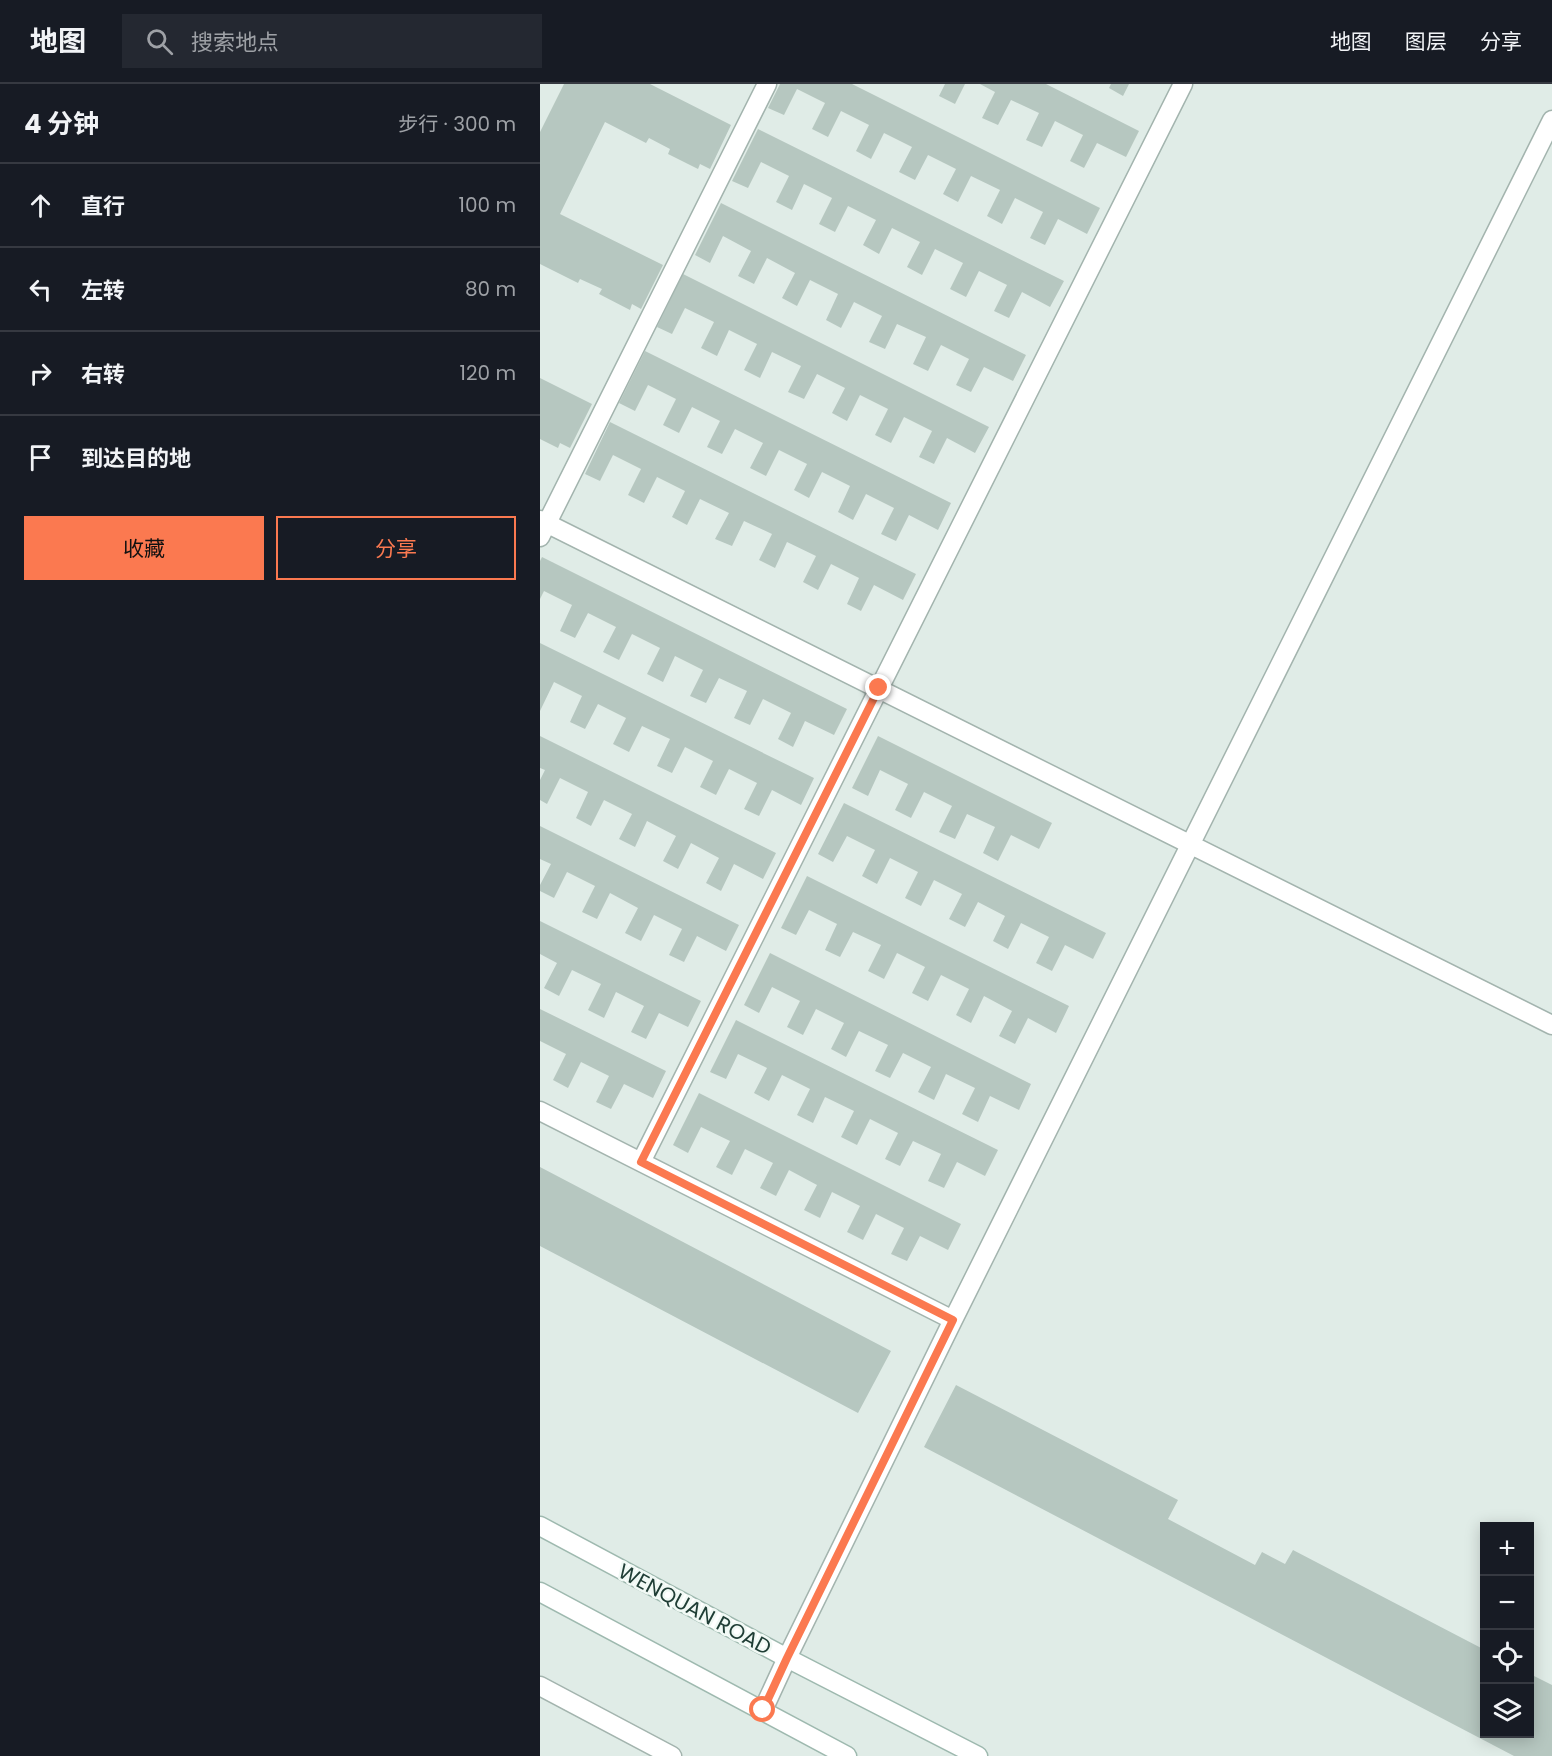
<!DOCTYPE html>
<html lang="zh">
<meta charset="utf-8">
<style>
body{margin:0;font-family:Poppins,"Noto Sans SC",sans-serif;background:#242831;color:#f1f3f6}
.controls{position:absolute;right:18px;bottom:18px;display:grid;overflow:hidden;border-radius:0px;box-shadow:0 3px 15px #0003}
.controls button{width:54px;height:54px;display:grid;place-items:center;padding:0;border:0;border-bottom:2px solid #363941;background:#171b24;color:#f1f3f6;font:30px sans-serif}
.stop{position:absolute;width:18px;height:18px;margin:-14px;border:4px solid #fb7950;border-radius:50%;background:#fff}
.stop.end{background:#fb7950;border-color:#fff;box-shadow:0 2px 6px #0008}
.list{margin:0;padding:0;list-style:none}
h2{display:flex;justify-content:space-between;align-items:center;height:78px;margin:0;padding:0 24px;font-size:26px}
h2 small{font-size:20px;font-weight:400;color:#9ea1a6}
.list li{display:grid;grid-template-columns:39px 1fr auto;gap:18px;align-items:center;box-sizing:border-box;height:84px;padding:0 24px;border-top:2px solid #363941}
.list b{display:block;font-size:22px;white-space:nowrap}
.list em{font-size:20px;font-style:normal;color:#9ea1a6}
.actions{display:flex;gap:12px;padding:18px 24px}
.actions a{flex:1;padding:14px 0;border:2px solid #fb7950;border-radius:0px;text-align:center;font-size:21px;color:#fb7950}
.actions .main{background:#fb7950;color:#111}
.icon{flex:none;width:33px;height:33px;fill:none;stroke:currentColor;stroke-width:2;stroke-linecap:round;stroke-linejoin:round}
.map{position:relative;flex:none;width:1012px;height:1672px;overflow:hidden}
header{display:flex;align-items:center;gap:36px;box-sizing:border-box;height:84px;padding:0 30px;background:#171b24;border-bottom:2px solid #363941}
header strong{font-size:28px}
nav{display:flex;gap:33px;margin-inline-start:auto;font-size:21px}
.search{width:420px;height:54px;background:#242831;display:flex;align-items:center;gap:15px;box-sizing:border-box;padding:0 21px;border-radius:0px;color:#9ea1a6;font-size:22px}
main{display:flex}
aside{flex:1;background:#171b24}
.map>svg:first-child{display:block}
</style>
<header>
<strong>地图</strong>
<div class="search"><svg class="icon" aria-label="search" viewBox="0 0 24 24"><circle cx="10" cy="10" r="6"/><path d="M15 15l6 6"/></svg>搜索地点</div>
<nav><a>地图</a><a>图层</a><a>分享</a></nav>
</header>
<main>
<aside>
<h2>4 分钟<small>步行 · 300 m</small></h2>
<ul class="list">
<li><svg class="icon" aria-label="ahead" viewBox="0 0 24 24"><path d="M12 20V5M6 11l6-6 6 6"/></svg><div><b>直行</b></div><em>100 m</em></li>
<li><svg class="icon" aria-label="left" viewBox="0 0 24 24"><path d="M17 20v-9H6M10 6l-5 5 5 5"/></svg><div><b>左转</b></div><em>80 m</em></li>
<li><svg class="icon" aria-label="right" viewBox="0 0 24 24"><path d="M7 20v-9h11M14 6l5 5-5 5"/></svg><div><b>右转</b></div><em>120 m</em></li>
<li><svg class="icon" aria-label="arrive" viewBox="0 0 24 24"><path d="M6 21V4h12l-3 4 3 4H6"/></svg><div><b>到达目的地</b></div></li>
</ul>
<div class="actions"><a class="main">收藏</a><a>分享</a></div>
</aside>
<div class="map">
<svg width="1012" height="1672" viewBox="0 0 1012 1672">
<rect width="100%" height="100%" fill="#e0ece7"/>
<path fill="#b6c7c0" d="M 24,0 L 110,0 L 191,41 L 170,85 L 160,80 L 158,85 L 128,70 L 130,65 L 109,54 L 106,59 L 65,38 L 20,130 L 123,181 L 101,225 L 92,220 L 90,226 L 59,210 L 62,205 L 40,195 L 38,199 L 0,180 L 0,48 Z
M 240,0 L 312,0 L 560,124 L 547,150 L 518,135 L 505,161 L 490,154 L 503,128 L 475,114 L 462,140 L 447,132 L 460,106 L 431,92 L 418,118 L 403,110 L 416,85 L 388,71 L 375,96 L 359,88 L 372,63 L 344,49 L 331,75 L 316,67 L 329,41 L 301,27 L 288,53 L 272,45 L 285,19 L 257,5 L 244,31 L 228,24 Z
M 405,0 L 425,0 L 415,20 L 399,12 Z
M 440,0 L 506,0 L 599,47 L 586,73 L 557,59 L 544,84 L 530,77 L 543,51 L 515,37 L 502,63 L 486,56 L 499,29 L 471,16 L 458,41 L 442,34 L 455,8 Z
M 571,0 L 589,0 L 583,12 L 569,4 Z
M 218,45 L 524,197 L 510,223 L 482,208 L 469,234 L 454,227 L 467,201 L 439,187 L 426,213 L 410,205 L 423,179 L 395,165 L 382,191 L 367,183 L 380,158 L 352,144 L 339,170 L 323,161 L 336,136 L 308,122 L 295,148 L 279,140 L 292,114 L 264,100 L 252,126 L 236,118 L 249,92 L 221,78 L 208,104 L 192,97 Z
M 181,119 L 486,271 L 473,297 L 444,283 L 431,308 L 416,301 L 429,275 L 401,261 L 388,287 L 373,280 L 386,253 L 357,240 L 345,265 L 329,258 L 342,232 L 314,218 L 301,244 L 286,236 L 298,210 L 270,196 L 257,222 L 242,214 L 255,189 L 227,174 L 214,200 L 198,192 L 211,167 L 183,152 L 170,179 L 155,171 Z
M 143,190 L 449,343 L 435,369 L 407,354 L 394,380 L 379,373 L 392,347 L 364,333 L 351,359 L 335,351 L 348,325 L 320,311 L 307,337 L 292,329 L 305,304 L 277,290 L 264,315 L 248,308 L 261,282 L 232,268 L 220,294 L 204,286 L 217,260 L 189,246 L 177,272 L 161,264 L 174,238 L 145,224 L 132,250 L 117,243 Z
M 105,267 L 411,419 L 398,446 L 369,431 L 356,457 L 341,450 L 354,424 L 326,410 L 313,436 L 298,428 L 310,402 L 282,388 L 269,414 L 254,406 L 267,380 L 239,366 L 226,392 L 210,384 L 223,359 L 195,345 L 182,370 L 167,363 L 180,337 L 152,323 L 139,349 L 123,341 L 136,315 L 108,301 L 95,327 L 79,319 Z
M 0,294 L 52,320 L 30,364 L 20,359 L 18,364 L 0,355 Z
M 70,338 L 376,490 L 363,516 L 334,501 L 321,527 L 307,520 L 319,494 L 291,480 L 278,506 L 263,498 L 276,472 L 247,458 L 235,484 L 219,476 L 232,450 L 204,437 L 192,462 L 175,455 L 189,429 L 160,415 L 147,441 L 132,433 L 145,407 L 117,393 L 104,419 L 88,411 L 101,385 L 73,371 L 60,397 L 45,390 Z
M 2,473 L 307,625 L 294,651 L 265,637 L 253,663 L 238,655 L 251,629 L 223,615 L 210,641 L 194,634 L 207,607 L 179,594 L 166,619 L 150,612 L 163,586 L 135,572 L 123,598 L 107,590 L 120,564 L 92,550 L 79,576 L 63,568 L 76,543 L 48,529 L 35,554 L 20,547 L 32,521 L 4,507 L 0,515 L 0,477 Z
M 0,559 L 274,694 L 261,721 L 232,706 L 219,732 L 204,725 L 217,699 L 189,685 L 176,711 L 160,703 L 173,677 L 145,663 L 132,689 L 117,682 L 130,655 L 102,642 L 89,668 L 73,660 L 86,634 L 58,620 L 45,645 L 30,638 L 42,612 L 14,598 L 0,627 Z
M 0,652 L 236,769 L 223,795 L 194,780 L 181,807 L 166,799 L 179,774 L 151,759 L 138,785 L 123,777 L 136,752 L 107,737 L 95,763 L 79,755 L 92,730 L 64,716 L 51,742 L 36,734 L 48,708 L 20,694 L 7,720 L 0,716 L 0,696 L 5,686 L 0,684 Z
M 338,652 L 512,739 L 499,765 L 471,751 L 458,777 L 443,769 L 455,743 L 427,730 L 415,755 L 399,748 L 412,722 L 384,708 L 371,734 L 355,726 L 368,700 L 340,686 L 328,712 L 312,704 Z
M 304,719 L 566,849 L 553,875 L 525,861 L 512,887 L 496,879 L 509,853 L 481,839 L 468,865 L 453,857 L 465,832 L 438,818 L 425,843 L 409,835 L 422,810 L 394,796 L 381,822 L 365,814 L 378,788 L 350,774 L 337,800 L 322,792 L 335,766 L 307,752 L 293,778 L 278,770 Z
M 0,742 L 199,841 L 186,867 L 157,852 L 144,878 L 129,871 L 142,845 L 114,831 L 101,857 L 85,849 L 98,824 L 70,809 L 57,835 L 42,828 L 55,802 L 27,788 L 14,814 L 0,807 L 0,801 L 11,780 L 0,775 Z
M 267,792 L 529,922 L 516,949 L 488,934 L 475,960 L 459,952 L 472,927 L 444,912 L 431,939 L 416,931 L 429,905 L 401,891 L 388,917 L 372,909 L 385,883 L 357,869 L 344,895 L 328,887 L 341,861 L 313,848 L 300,873 L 285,866 L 297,840 L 269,826 L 256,851 L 241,844 Z
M 0,837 L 161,917 L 148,943 L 119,929 L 106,955 L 91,948 L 104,922 L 76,908 L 64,934 L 48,926 L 61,900 L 32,886 L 19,912 L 4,904 L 17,879 L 0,870 Z
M 230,869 L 491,1000 L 479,1026 L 450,1012 L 438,1038 L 422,1030 L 435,1004 L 406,990 L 394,1016 L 378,1008 L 391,983 L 363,969 L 350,994 L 335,987 L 348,961 L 319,947 L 306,973 L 291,965 L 304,939 L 276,925 L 263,951 L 247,943 L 260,917 L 232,903 L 219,929 L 204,921 Z
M 0,925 L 126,987 L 113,1014 L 84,1000 L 71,1025 L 56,1018 L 69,992 L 41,978 L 28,1004 L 13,996 L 26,970 L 0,957 Z
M 196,936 L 458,1066 L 445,1092 L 417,1078 L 404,1104 L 388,1097 L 401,1070 L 373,1057 L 360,1082 L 345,1075 L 358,1049 L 330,1035 L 317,1061 L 301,1053 L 314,1027 L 285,1013 L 273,1039 L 257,1031 L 270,1005 L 242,991 L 229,1017 L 214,1009 L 227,984 L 198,970 L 186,995 L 170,988 Z
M 159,1009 L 421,1140 L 408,1166 L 380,1152 L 367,1177 L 351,1170 L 364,1144 L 336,1130 L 323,1156 L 307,1148 L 320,1122 L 292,1108 L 280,1134 L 264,1126 L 277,1101 L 249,1086 L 236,1112 L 220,1104 L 233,1079 L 205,1065 L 192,1091 L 176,1083 L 190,1057 L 161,1043 L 148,1069 L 133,1061 Z
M 0,1083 L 351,1267 L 318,1329 L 0,1162 Z
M 416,1301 L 638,1416 L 628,1435 L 715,1481 L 722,1468 L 745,1480 L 753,1466 L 945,1566 L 945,1650 L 990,1650 L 990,1590 L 1012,1601 L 1012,1672 L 974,1672 L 384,1363 Z"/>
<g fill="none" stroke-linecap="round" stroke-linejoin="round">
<g stroke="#a3b4ae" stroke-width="21">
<path id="street" d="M 0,436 L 1012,941
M 0,453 L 227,0
M 0,1027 L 413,1236
M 101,1078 L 643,0
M 0,1602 L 132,1672
M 223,1626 L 247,1574 L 413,1236 L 1012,36"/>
</g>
<g stroke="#9eb9af" stroke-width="21">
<path id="secondary" d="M 0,1442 L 247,1574 L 438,1672
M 0,1508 L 307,1672"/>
</g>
<use href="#street" stroke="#fff" stroke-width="18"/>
<use href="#secondary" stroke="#fff" stroke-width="18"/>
</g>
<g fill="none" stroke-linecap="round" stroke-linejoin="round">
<path stroke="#fb7950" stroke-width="8" d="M 223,1626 L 247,1574 L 413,1236 L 101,1078 L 339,604"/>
</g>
<g text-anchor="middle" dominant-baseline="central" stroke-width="5" stroke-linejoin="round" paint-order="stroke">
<g font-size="21" fill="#203e36" stroke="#f1f9f5">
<text transform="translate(155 1525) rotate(28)">WENQUAN ROAD</text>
</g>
</g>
</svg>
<div class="controls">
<button>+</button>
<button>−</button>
<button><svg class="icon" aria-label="locate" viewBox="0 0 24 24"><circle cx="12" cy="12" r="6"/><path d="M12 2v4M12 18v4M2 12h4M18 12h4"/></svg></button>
<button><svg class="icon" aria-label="layers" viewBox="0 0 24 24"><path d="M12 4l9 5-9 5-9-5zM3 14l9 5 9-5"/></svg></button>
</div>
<div class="stop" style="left:223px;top:1626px"></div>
<div class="stop end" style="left:339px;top:604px"></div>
</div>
</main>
